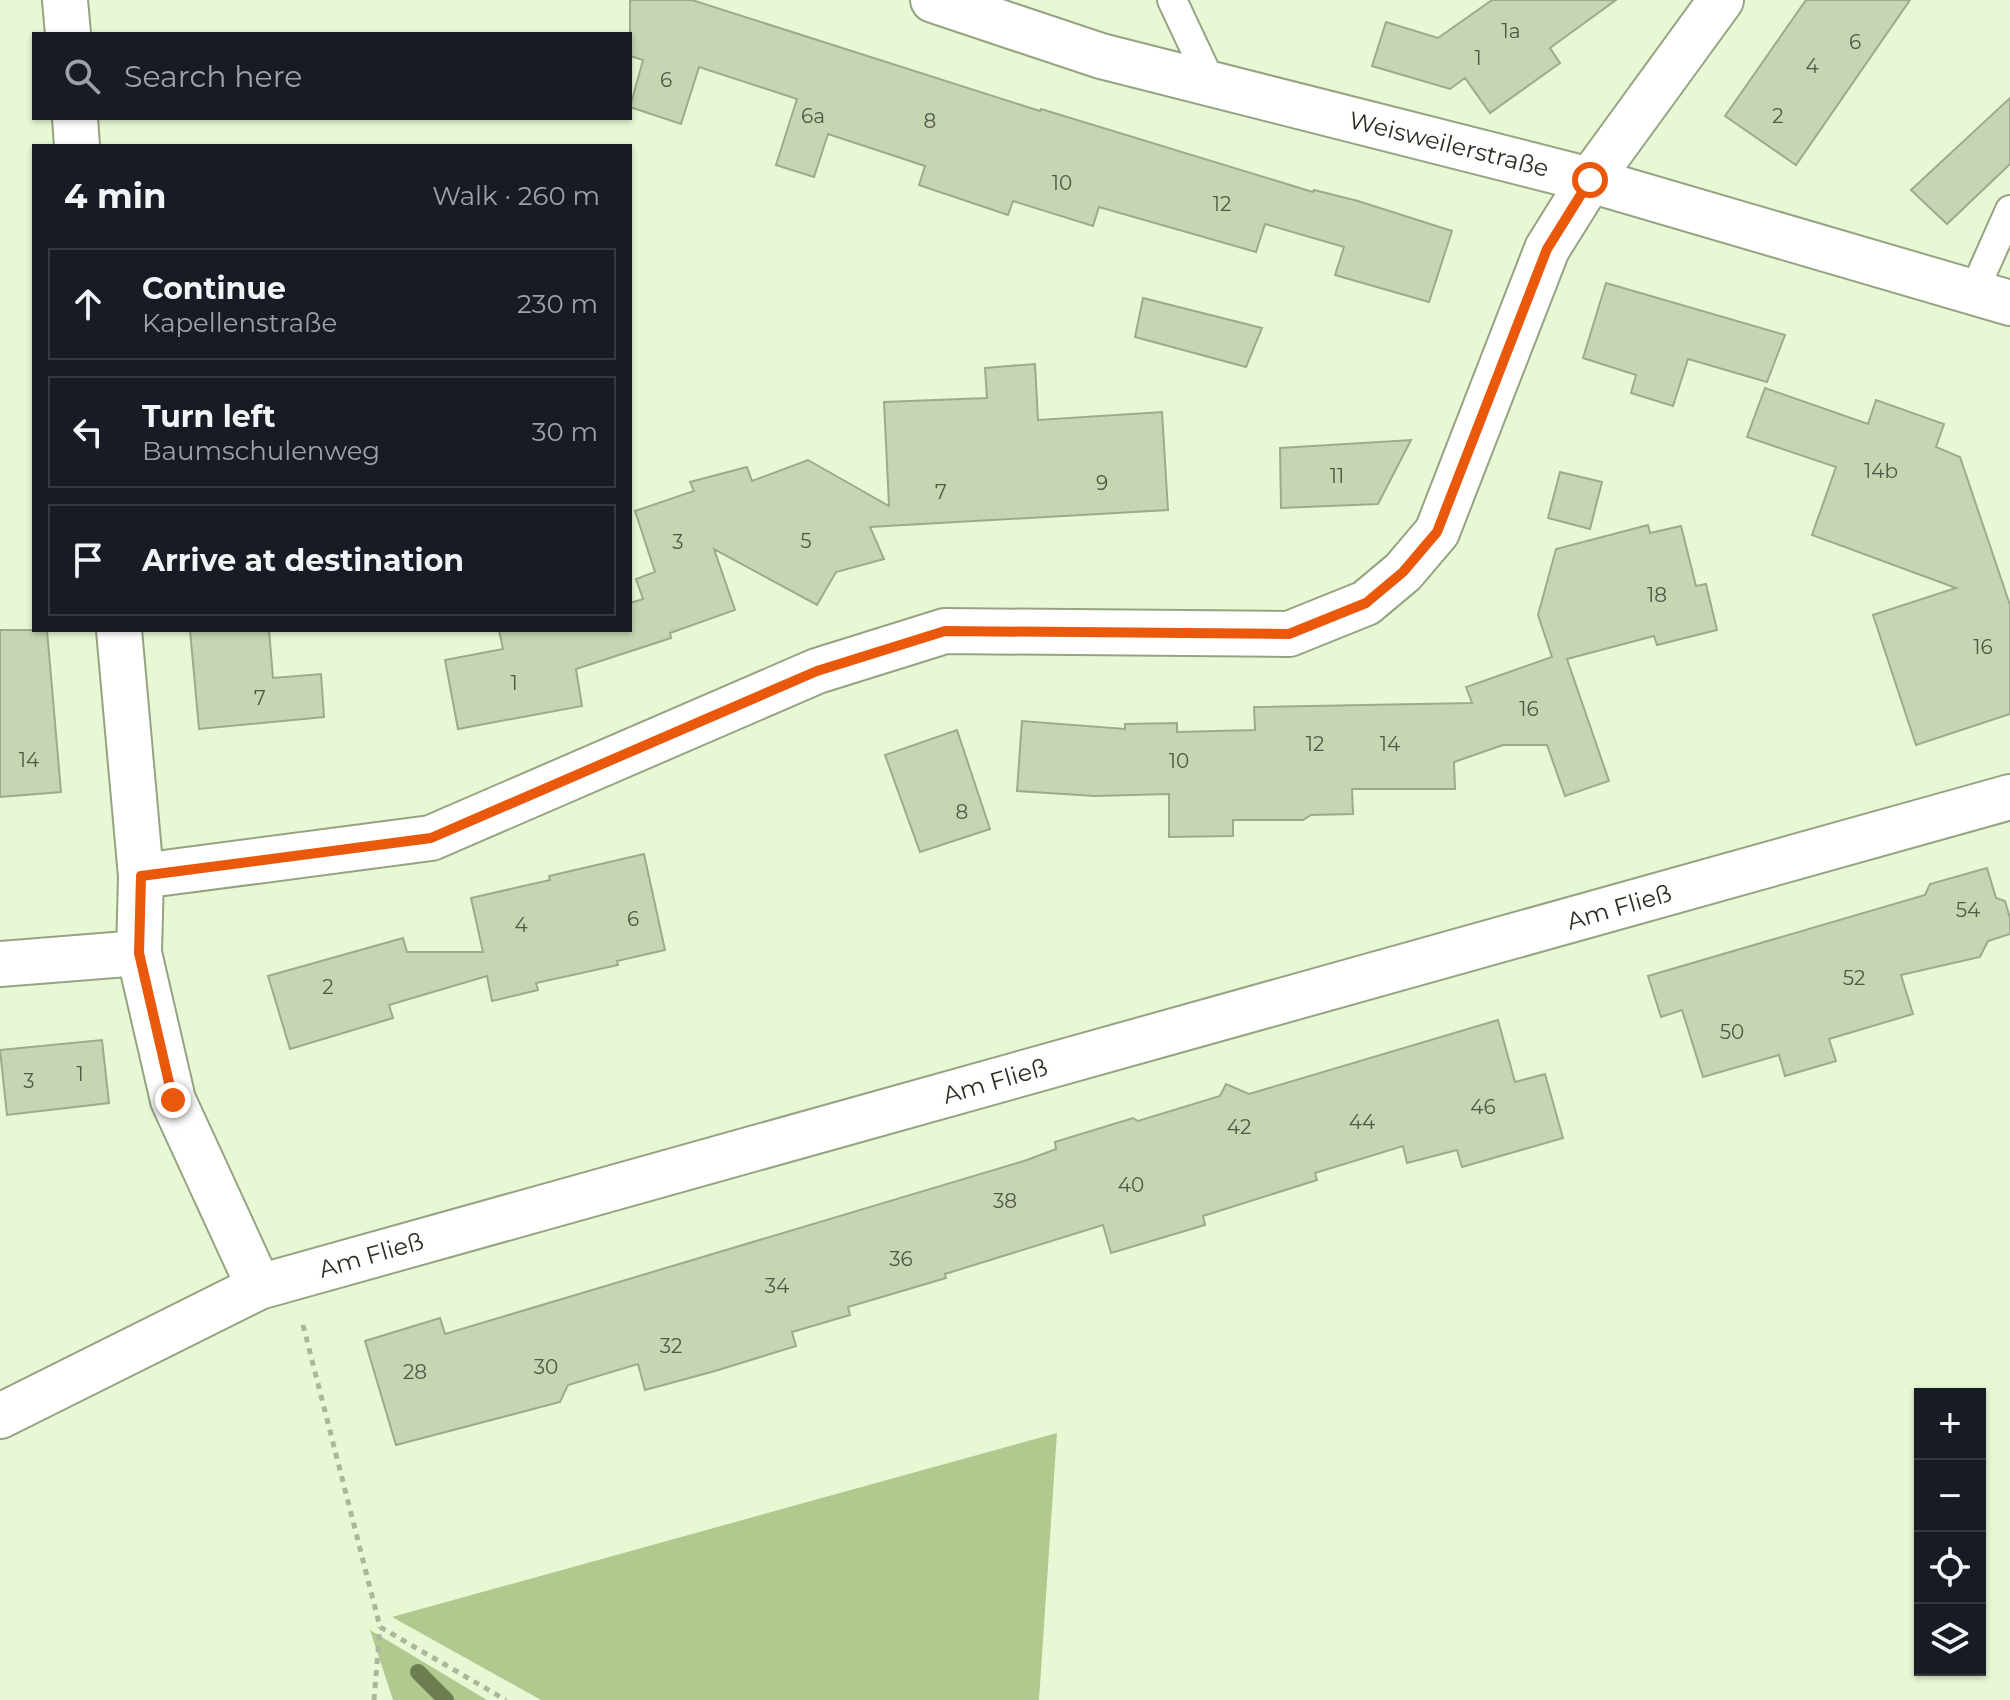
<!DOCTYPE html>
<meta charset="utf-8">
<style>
body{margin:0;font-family:Montserrat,sans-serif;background:#242831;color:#f1f3f6}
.controls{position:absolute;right:24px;bottom:24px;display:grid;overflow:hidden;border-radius:0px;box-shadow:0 2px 6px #0004}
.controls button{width:72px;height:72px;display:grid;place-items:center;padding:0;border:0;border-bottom:2px solid #363941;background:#171b24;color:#f1f3f6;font:40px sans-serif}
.stop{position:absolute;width:24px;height:24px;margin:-18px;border:6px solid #ea580c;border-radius:50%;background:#fff}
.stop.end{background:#ea580c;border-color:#fff;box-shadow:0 2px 8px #0008}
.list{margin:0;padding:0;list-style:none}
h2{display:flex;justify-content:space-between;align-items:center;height:104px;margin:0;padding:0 32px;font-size:34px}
h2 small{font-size:26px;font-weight:400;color:#9ea1a6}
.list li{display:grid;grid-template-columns:52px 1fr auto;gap:24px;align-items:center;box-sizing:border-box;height:112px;margin:0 16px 16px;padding:0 16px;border:2px solid #363941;border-radius:0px}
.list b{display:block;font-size:30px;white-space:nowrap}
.list p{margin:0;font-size:26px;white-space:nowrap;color:#9ea1a6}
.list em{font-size:26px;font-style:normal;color:#9ea1a6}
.icon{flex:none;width:44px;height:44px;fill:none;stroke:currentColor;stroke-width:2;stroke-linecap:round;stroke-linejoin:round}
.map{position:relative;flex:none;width:2010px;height:1700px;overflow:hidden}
.search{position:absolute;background:#171b24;box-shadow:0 2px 6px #0004;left:32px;top:32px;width:600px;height:88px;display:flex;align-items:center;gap:20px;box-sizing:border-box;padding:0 28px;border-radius:0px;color:#9ea1a6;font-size:30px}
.panel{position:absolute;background:#171b24;box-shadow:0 2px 6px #0004;left:32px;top:144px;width:600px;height:488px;border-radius:0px}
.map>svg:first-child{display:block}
</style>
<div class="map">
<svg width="2010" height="1700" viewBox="0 0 2010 1700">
<rect width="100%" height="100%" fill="#e9f8d4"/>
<path fill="#b1c98f" d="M 1057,1433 L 1039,1700 L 541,1700 L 392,1617 Z
M 370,1630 L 487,1700 L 393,1700 Z"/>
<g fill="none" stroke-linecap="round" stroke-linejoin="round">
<path stroke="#6c7e50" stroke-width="16" d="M 418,1672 L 446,1700"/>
</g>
<path fill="#c7d5b3" stroke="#9dab8a" stroke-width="2" d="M 630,0 L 692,0 L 1040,111 L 1041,109 L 1313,192 L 1314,190 L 1358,201 L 1452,231 L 1429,302 L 1335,275 L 1344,247 L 1265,224 L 1256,252 L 1099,207 L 1093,226 L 1013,201 L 1008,215 L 919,185 L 925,166 L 828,134 L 814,177 L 776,165 L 797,99 L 699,67 L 681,124 L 630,107 L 643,60 L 630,56 Z
M 1492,0 L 1616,0 L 1550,48 L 1560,63 L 1490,113 L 1465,78 L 1450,89 L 1372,66 L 1386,22 L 1438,38 Z
M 1806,0 L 1910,0 L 1796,165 L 1725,116 Z
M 2010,98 L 2010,164 L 1947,224 L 1911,190 Z
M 1606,283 L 1785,335 L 1767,382 L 1688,359 L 1673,406 L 1631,393 L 1636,375 L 1583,358 Z
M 1143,298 L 1262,328 L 1246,367 L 1135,337 Z
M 1035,364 L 1038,420 L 1162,412 L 1168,510 L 870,527 L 884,559 L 836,572 L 817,605 L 714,549 L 735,610 L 670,633 L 671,638 L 576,669 L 582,706 L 458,729 L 445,660 L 503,649 L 499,630 L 630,630 L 630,603 L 643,599 L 636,579 L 655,572 L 635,511 L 694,491 L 690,482 L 747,467 L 752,481 L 808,460 L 889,506 L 884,402 L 987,398 L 985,368 Z
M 1765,388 L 1868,424 L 1876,400 L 1944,424 L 1936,447 L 1960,457 L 2010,605 L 2010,714 L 1916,745 L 1873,615 L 1956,588 L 1812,535 L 1836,467 L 1747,437 Z
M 1411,440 L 1378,504 L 1281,508 L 1280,448 Z
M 1560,472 L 1602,482 L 1590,529 L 1548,518 Z
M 1648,525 L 1650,533 L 1681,526 L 1696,586 L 1706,584 L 1717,630 L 1657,645 L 1654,636 L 1567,659 L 1609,781 L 1565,796 L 1547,745 L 1503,745 L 1454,762 L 1455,789 L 1352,789 L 1353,814 L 1311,815 L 1303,820 L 1233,820 L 1233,836 L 1169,837 L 1169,794 L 1095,796 L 1017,791 L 1022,721 L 1125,729 L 1125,724 L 1177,723 L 1177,732 L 1255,730 L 1254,707 L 1472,703 L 1466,687 L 1552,657 L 1538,615 L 1556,549 Z
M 0,630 L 47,630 L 61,792 L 0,797 Z
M 190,630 L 269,630 L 273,678 L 321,674 L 324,717 L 199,729 Z
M 957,730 L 990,829 L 920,852 L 885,755 Z
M 644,854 L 665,950 L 617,961 L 618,965 L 536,983 L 538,990 L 492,1001 L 487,976 L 389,1005 L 393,1018 L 290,1049 L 268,976 L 403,938 L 407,952 L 483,952 L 471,898 L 550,880 L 549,876 Z
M 1987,868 L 1996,898 L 2005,901 L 2010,918 L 2010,934 L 1988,941 L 1980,957 L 1901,975 L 1913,1014 L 1829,1039 L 1836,1061 L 1785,1076 L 1779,1055 L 1703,1077 L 1682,1010 L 1661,1017 L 1648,976 L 1925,895 L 1930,884 Z
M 1498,1020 L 1515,1082 L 1545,1074 L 1563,1138 L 1462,1167 L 1457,1150 L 1407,1163 L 1403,1146 L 1315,1173 L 1317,1180 L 1203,1216 L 1205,1225 L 1111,1253 L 1103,1225 L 945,1274 L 946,1278 L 848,1307 L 850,1315 L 792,1332 L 796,1346 L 715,1371 L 645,1390 L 638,1364 L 568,1385 L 560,1402 L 396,1445 L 365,1341 L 440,1318 L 445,1334 L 1027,1160 L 1056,1149 L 1055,1142 L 1133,1118 L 1138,1121 L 1220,1096 L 1226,1084 L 1249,1094 Z
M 102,1040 L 109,1103 L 7,1115 L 0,1050 Z"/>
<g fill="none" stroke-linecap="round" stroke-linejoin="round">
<g stroke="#95a382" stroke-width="32">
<path id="lane" d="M 1172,0 L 1211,83
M 1973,293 L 2010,210"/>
</g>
<g stroke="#95a382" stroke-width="48">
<path id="street" d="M 65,0 L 68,34
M 933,0 L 1101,56 L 1590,180 L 2010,303
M 75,118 L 77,146
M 119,630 L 141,876 L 139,953 L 173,1100 L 259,1287
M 141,876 L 431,838 L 817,671 L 945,631 L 1289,634 L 1366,603 L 1403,572 L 1437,532 L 1547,249 L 1590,180 L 1721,0
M 0,964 L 139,953
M 0,1416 L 259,1287 L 2010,797"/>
</g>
<path stroke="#abb79a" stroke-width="5" stroke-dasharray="6 6" stroke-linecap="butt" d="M 303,1325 L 380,1627 L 506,1700
M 374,1700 L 380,1627"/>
<use href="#lane" stroke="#fff" stroke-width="28"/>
<use href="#street" stroke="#fff" stroke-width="44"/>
</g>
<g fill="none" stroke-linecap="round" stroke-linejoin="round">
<path stroke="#ea580c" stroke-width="10" d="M 173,1100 L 139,953 L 141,876 L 431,838 L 817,671 L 945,631 L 1289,634 L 1366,603 L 1403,572 L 1437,532 L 1547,249 L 1590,180"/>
</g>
<g text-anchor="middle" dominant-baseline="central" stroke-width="7" stroke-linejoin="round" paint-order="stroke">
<g font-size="20" fill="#505846">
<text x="1511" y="31">1a</text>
<text x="1855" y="42">6</text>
<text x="1478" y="58">1</text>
<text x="1812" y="66">4</text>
<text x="666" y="80">6</text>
<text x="813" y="116">6a</text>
<text x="1778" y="116">2</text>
<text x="930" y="121">8</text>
<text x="1062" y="183">10</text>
<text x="1222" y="204">12</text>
<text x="1881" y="471">14b</text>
<text x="1337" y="476">11</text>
<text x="1102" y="483">9</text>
<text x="941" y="492">7</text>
<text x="806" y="541">5</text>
<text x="678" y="542">3</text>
<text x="1657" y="595">18</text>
<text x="1983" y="647">16</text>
<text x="514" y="683">1</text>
<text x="260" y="698">7</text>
<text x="1529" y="709">16</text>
<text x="1315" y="744">12</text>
<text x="1390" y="744">14</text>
<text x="29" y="760">14</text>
<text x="1179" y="761">10</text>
<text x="962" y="812">8</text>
<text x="1968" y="910">54</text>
<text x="633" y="919">6</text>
<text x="521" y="925">4</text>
<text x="1854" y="978">52</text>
<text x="328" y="987">2</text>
<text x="1732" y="1032">50</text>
<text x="80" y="1074">1</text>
<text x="29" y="1081">3</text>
<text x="1483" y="1107">46</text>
<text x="1362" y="1122">44</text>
<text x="1239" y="1127">42</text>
<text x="1131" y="1185">40</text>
<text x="1005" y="1201">38</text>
<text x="901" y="1259">36</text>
<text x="777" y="1286">34</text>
<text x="671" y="1346">32</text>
<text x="546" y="1367">30</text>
<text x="415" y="1372">28</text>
</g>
<g font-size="24" fill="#292e21" stroke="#fefefe">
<text transform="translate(1449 144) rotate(14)">Weisweilerstraße</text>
<text transform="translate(1619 907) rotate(-16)">Am Fließ</text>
<text transform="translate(995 1081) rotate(-16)">Am Fließ</text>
<text transform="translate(371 1255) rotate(-16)">Am Fließ</text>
</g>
</g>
</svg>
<div class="controls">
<button>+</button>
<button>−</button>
<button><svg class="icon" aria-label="locate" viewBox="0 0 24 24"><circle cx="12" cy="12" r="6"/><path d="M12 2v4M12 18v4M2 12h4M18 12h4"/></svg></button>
<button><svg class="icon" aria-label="layers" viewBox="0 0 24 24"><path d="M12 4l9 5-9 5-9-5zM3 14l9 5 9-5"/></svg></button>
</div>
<div class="stop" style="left:1590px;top:180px"></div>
<div class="stop end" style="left:173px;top:1100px"></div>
<div class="search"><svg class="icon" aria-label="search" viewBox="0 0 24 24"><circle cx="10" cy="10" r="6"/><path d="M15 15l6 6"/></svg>Search here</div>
<section class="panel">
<h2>4 min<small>Walk · 260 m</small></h2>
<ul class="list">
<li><svg class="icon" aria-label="ahead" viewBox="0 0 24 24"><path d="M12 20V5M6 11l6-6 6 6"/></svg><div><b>Continue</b><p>Kapellenstraße</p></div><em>230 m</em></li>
<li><svg class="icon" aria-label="left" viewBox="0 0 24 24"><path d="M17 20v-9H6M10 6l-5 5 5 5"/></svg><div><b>Turn left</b><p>Baumschulenweg</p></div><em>30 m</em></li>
<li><svg class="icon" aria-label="arrive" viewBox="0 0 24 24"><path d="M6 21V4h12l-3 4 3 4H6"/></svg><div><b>Arrive at destination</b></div></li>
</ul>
</section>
</div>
